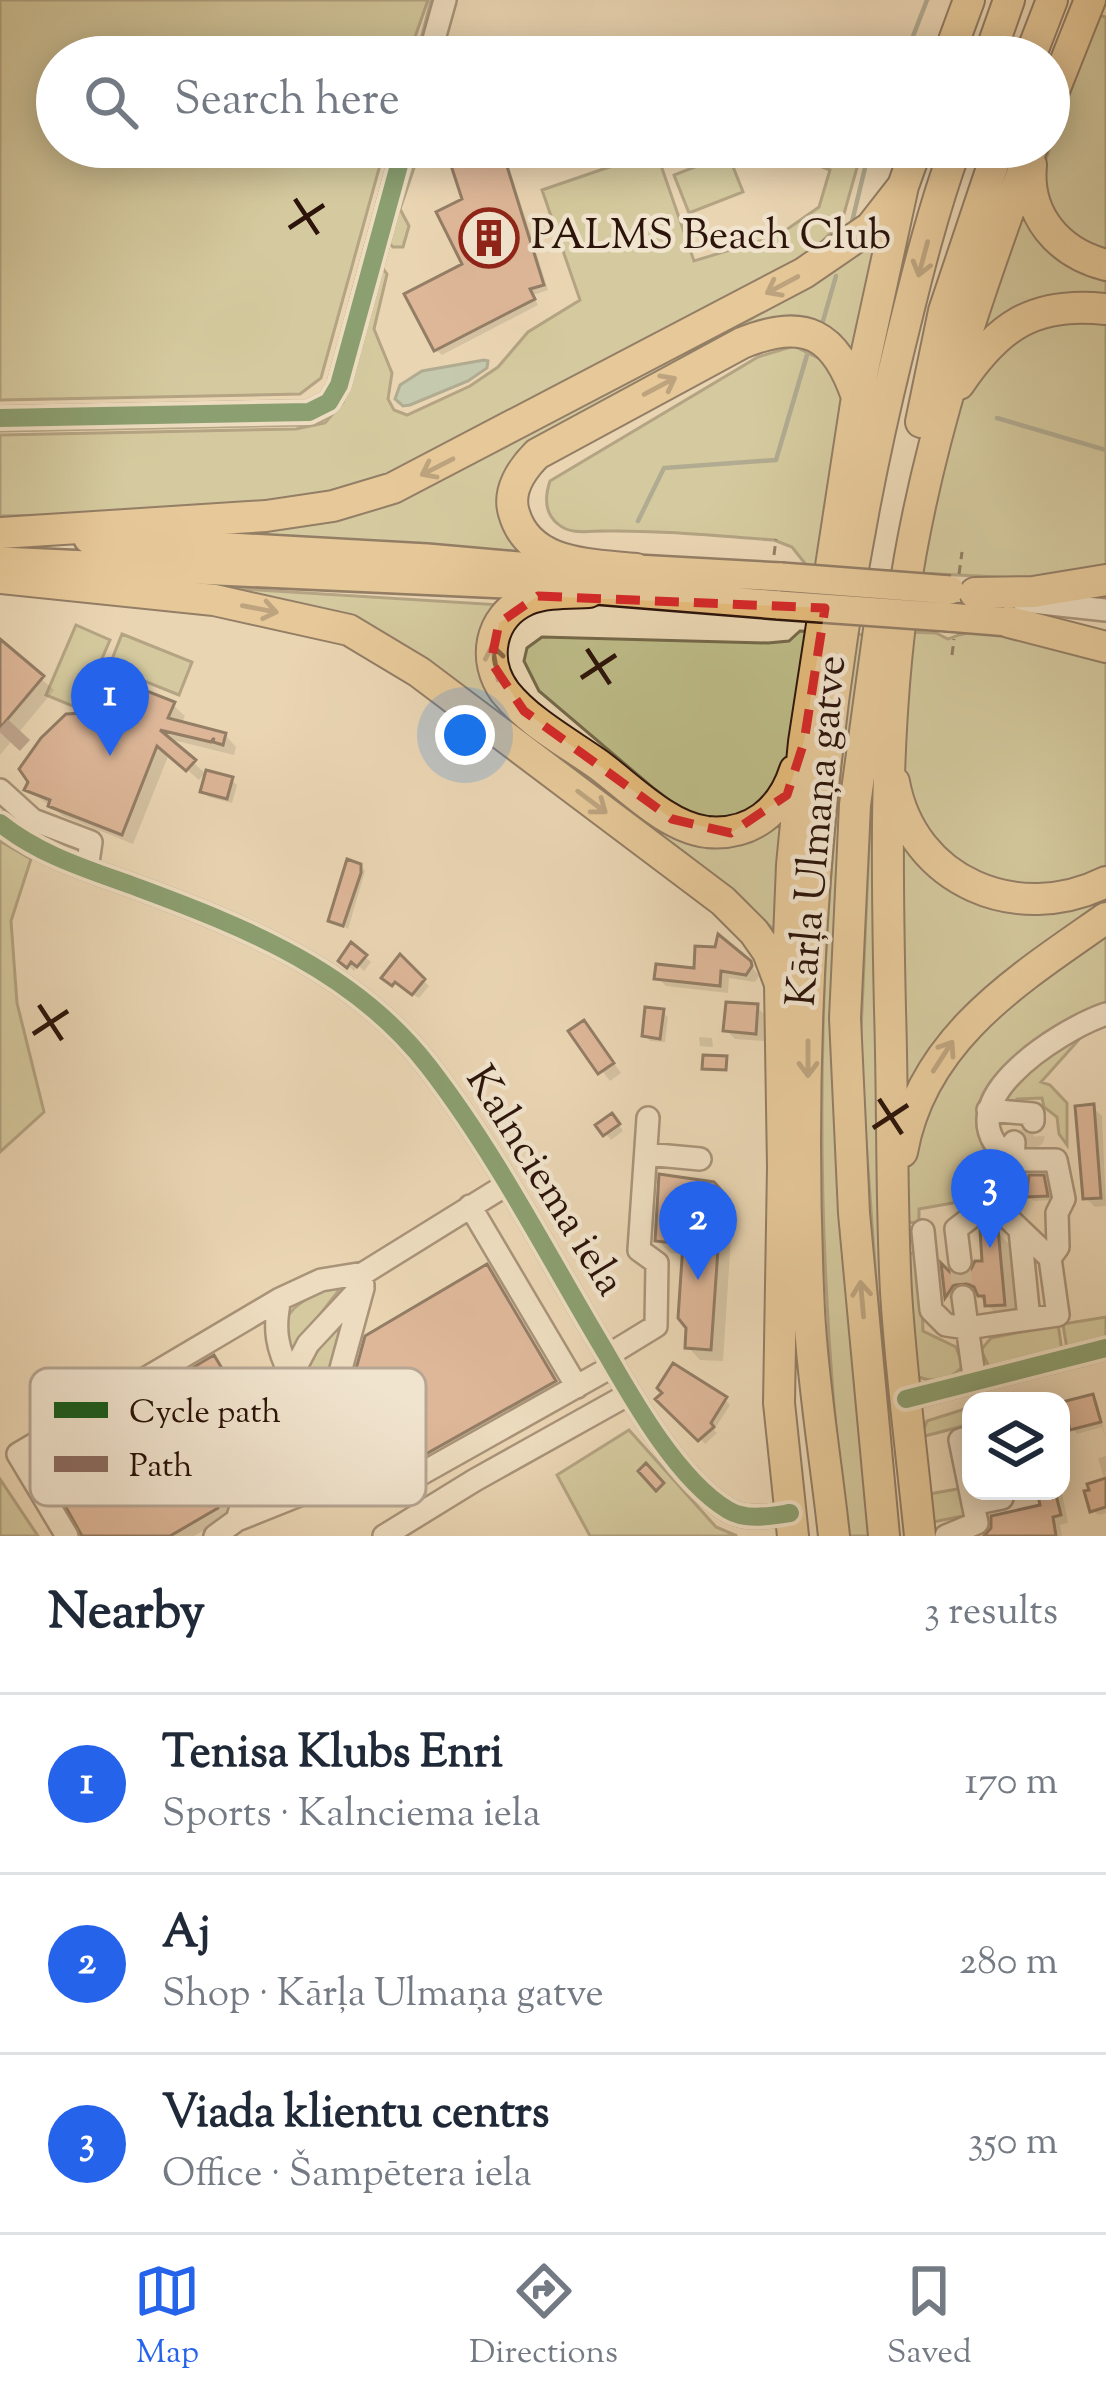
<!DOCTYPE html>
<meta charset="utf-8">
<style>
body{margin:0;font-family:"Sorts Mill Goudy",serif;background:#f2f2f3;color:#1f2937}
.controls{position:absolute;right:36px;bottom:36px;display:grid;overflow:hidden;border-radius:24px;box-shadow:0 6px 30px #0003}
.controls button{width:108px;height:108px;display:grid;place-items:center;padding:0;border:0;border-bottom:3px solid #e0e1e3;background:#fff;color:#1f2937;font:60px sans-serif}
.you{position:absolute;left:465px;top:735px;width:42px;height:42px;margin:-30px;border:9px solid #fff;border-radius:50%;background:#1a73e8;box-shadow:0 0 0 18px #1a73e833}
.badge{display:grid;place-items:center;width:78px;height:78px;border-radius:50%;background:#2563eb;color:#fff;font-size:39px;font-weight:700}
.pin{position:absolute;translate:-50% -99px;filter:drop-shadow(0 3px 6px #0008)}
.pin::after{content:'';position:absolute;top:63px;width:42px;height:36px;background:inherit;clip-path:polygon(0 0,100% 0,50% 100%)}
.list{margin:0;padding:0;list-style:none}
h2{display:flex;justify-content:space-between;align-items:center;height:156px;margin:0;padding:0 48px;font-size:51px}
h2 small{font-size:39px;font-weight:400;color:#747a83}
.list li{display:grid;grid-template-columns:78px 1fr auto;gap:36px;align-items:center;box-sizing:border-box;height:180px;padding:0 48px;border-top:3px solid #e0e1e3}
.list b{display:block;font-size:45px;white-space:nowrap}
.list p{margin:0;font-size:39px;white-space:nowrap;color:#747a83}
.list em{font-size:39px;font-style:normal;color:#747a83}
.icon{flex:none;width:66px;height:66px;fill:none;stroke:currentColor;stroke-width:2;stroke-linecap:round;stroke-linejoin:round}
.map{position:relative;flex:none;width:1106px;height:1536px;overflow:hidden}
.search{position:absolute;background:#fff;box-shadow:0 6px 30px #0003;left:36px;right:36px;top:36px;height:132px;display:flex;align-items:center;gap:30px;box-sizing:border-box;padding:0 42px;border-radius:66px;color:#747a83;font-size:45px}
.sheet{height:696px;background:#fff}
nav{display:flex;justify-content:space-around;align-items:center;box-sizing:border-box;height:168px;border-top:3px solid #e0e1e3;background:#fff;font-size:33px;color:#747a83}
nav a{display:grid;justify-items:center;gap:6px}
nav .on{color:#2563eb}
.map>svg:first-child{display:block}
</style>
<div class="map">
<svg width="1106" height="1536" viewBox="0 0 1106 1536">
<rect width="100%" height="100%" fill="#ead6b3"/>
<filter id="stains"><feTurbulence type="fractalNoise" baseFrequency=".00167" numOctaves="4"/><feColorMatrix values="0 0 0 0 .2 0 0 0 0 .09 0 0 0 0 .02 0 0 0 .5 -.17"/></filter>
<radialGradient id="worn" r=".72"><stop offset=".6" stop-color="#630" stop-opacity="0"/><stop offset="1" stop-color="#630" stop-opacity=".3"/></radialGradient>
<path fill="#bdbc88" stroke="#746849" stroke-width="3" d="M 0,0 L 428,0 L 408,57 L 57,57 L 57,147 L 385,147 L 321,378 L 300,394 L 0,400 Z
M 1098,15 L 1106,17 L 1106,257 L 1056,227 L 1039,178 Z
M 773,147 L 808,147 L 858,164 L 842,221 L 802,262 L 441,457 L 333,497 L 144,513 L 0,516 L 0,435 L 296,429 L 325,423 L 343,402 L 381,266 L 387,274 L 374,329 L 392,373 L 388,399 L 394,410 L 407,415 L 470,386 L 498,367 L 528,332 L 580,300 L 542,190 L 656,151 L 694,261 L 779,235 L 819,207 L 830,170 Z
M 413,149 L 417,159 L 400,209 L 409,226 L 403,247 L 393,247 L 387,241 Z
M 728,154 L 743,192 L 689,213 L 674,175 Z
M 1020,205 L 1106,273 L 1106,299 L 975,346 Z
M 883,235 L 857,364 L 792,323 L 518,459 L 523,553 L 161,535 L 282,527 L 744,323 L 828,275 Z
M 1106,319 L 1106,570 L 1055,580 L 918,573 L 954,411 L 971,378 L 1034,326 Z
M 794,346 L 832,365 L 846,398 L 823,567 L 807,566 L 792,547 L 774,540 C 717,536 661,530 604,531 C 589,531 570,535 558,524 C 544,513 545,496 550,481 L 758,357 Z
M 336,409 L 322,421 L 306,425 L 0,431 L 0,424 Z
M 162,584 L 502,605 L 482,654 L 670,829 L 789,814 L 779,934 L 685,853 L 435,670 Z
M 76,625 L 110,640 L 80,709 L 46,695 Z
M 800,631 L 815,632 L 781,791 L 726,823 L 686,813 L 652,787 L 539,691 L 524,661 L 527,648 L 542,637 L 768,643 L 789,641 Z
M 907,632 L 936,633 L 948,639 C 996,618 1058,647 1106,659 L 1106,871 L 1078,884 L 1004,888 L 932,844 L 903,773 Z
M 122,634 L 192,662 L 179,695 L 109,667 Z
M 854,634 L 867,635 L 849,785 L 871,1536 L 847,1536 C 825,1349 817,1159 825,971 C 830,858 843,746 854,634 Z
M 878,758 L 887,1292 L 886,1361 L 882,1362 L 860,1057 L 870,821 Z
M 898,838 L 946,883 L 1106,894 L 1106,910 L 903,1095 Z
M 0,841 L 31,859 L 11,921 L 17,1003 L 44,1112 L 0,1152 Z
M 1106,928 L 1106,1005 C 1053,1033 942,1079 987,1154 L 965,1190 L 969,1200 L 919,1209 L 919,1223 L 905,1222 L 902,1202 L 912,1136 L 954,1050 Z
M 1106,1022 L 1106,1026 L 1083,1035 L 1041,1082 L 1050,1085 L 1067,1103 L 1067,1145 L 1059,1134 L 1057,1117 L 1044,1107 L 1042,1098 L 1017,1099 L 1014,1109 L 1005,1107 L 1004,1095 C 1029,1061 1067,1038 1106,1022 Z
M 988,1160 L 1005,1168 L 1005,1175 L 987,1192 L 971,1200 L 968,1190 Z
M 920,1251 L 923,1331 L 956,1347 L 963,1366 C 951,1380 935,1383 918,1377 L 906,1255 Z
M 340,1283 L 339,1290 L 292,1351 C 267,1312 310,1296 340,1283 Z
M 347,1314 L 312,1452 L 307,1454 C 285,1399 309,1353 347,1314 Z
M 1106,1317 L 1106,1338 L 1067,1349 L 1063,1324 Z
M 1058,1324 L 1062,1351 L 990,1369 L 981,1350 L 991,1338 Z
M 971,1407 L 971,1424 L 921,1437 L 927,1421 Z
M 629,1430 L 716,1527 L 737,1536 L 590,1536 L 557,1475 Z
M 0,1479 L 38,1536 L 0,1536 Z
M 963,1488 L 968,1515 L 933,1522 L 929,1494 Z"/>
<path fill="#99baa6" stroke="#6d7868" stroke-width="3" d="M 484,360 L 488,361 L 487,368 L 468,381 L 410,405 L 403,406 L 395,399 L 400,385 L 422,371 Z"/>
<path fill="#0003" d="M 448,147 L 503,147 L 548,290 L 533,295 L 538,305 L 442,355 L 436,350 L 466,265 L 465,201 Z
M 0,643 L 54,690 L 0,755 Z
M 173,705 L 185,716 L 181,725 L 225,735 L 236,747 L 234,755 L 165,738 L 205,773 L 199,780 L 169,754 L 133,844 L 63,816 L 28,789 Z
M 231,780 L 237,785 L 232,803 L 209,797 L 203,791 Z
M 360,866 L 365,871 L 348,929 L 331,921 Z
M 351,946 L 371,962 L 364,971 L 358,965 L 354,971 L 342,960 Z
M 400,959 L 429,986 L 419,998 L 385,978 Z
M 749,963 L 759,976 L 755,982 L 729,978 L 728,993 L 666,986 L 657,977 Z
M 757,1007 L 766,1016 L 764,1041 L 735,1039 L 726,1030 Z
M 662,1012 L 668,1017 L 665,1042 L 650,1041 L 645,1035 Z
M 572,1032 L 592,1033 L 621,1073 L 610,1081 Z
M 699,1037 L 712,1038 L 713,1047 L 700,1046 Z
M 1092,1107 L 1102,1116 L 1106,1206 L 1095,1207 L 1086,1198 Z
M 617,1122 L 623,1131 L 611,1140 L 600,1126 Z
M 1043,1178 L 1048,1184 L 1052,1200 L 1034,1201 L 1029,1196 Z
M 713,1185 L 733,1207 L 723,1361 L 700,1360 L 688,1347 L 686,1254 L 670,1253 L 658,1240 Z
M 983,1233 L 999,1234 L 1012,1247 L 1016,1316 L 1000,1318 L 976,1293 L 965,1298 L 959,1308 L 948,1297 L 945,1271 L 953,1289 L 974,1280 L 985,1263 Z
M 486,1268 L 563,1391 L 397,1484 L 388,1475 Z
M 214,1359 L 254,1420 L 227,1517 L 194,1536 L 84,1536 Z
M 1092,1397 L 1097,1401 L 1106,1440 L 1102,1427 L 1077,1434 L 1073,1429 Z
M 725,1400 L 730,1405 L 714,1430 L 717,1433 L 705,1444 L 684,1420 Z
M 1106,1456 L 1106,1513 L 1098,1515 L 1093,1510 L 1091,1485 L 1104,1478 L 1098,1458 Z
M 1061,1488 L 1068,1523 L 1060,1525 L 1062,1536 L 988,1536 L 1044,1508 L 1040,1491 Z"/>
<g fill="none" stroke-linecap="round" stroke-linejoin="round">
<path stroke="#6d7868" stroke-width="4.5" d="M 417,57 L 432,0
M 905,57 L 927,0
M 852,222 L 870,147
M 350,304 L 393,147
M 823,321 L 836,276
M 997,418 L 1106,450
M 638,521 L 664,468 L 776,460 L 807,355"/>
</g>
<path fill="#d1927b" stroke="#2c140a" stroke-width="3" d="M 445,147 L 501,147 L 544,285 L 530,289 L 535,299 L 434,351 L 404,294 L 462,264 L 436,212 L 462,199 Z
M 0,639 L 44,676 L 0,728 Z
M 101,673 L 175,702 L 168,718 L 226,733 L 223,745 L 213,742 L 214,738 L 211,742 L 160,730 L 196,760 L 186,771 L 157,746 L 122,835 L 48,806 L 50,800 L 24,790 L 28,782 L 19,769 L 41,738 L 66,714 L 85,713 Z
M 206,770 L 233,777 L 227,799 L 200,792 Z
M 347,859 L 361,864 L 361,873 L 343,926 L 328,921 Z
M 718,934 L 751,961 L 752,966 L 746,975 L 721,971 L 720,986 L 654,979 L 656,964 L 694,968 L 695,946 L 715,947 Z
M 351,942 L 367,955 L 357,967 L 351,962 L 347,968 L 338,961 Z
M 400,954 L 425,979 L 412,995 L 395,982 L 392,986 L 381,978 Z
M 726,1002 L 758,1004 L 756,1034 L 723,1031 Z
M 645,1007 L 664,1009 L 660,1039 L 642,1036 Z
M 584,1020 L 614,1063 L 598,1074 L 568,1031 Z
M 703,1055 L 727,1056 L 726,1070 L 702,1069 Z
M 1094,1104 L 1101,1198 L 1083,1199 L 1075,1106 Z
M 612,1113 L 620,1124 L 603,1136 L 595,1125 Z
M 659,1174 L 714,1182 L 722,1191 L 711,1350 L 685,1348 L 686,1328 L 678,1318 L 683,1244 L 655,1241 Z
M 1029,1175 L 1044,1175 L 1048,1196 L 1026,1197 Z
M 998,1229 L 1005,1305 L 985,1306 L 984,1296 L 978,1296 L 974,1287 L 962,1282 L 953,1286 L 945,1298 L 941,1263 L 953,1275 L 968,1275 L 975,1261 L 982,1261 L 980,1230 Z
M 487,1264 L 556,1381 L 385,1477 L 344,1413 L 365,1336 Z
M 214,1355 L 246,1409 L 218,1508 L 170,1536 L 82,1536 L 39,1459 Z
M 673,1363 L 727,1397 L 711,1423 L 714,1427 L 698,1441 L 655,1399 L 662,1393 L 657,1388 Z
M 1093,1394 L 1101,1422 L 1070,1430 L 1062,1402 Z
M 646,1463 L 664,1483 L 656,1491 L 638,1471 Z
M 1106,1478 L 1106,1507 L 1090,1512 L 1084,1491 L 1089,1490 L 1087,1484 Z
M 1037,1491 L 1055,1491 L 1061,1515 L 1053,1517 L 1056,1536 L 984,1536 L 991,1528 L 991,1516 L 1040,1505 Z"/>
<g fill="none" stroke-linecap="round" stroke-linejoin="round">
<path stroke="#c4af91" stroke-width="21" stroke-dasharray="21 10" stroke-linecap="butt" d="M 1014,1142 L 1034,1137 L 1033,1121
M 960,1262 L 963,1297"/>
<g stroke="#5c4434" stroke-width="26">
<path id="minor" d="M 429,57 L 445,0
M 0,418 L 309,412 L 329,402 L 339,385 L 404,147
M 1023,601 L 1106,610
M 0,790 L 33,820 L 91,842 L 87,869
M 0,823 C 41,856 90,870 139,888 C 247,928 356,972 429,1067 C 497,1155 549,1258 606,1353 C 634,1402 679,1481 728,1510 C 746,1521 770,1516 790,1513
M 988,1110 L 1033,1114 L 1033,1121
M 1014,1142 L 1013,1160 L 1056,1160 L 1064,1199 L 1057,1213 L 1058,1247 L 1050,1258
M 646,1154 L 700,1159
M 470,1206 L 577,1387
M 1020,1230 L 1029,1319
M 923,1231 L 931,1310 L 946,1325 L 967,1328 L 1058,1315 L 1050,1258 L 992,1203
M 960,1262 L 956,1229 L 1014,1184 L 1013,1160 C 936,1108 1057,1031 1106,1014
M 363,1288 L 328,1416 L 378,1493 L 387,1493 L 613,1366
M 963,1297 L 975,1383
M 280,1299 C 273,1329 277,1349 291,1376
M 607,1356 L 656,1326 L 657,1263 L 639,1250 L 648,1118
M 290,1393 L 292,1441 L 315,1482
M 906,1399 L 1106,1348
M 973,1504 L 1002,1498 L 1001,1491
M 237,1520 L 307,1492 L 315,1482 L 328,1416
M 67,1536 L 18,1454 L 280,1299 L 321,1280 L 364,1273 L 506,1185
M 215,1536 L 237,1520 L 267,1425 L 290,1392 L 291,1376 L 308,1344 L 363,1285
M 384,1536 L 475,1480 L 629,1394
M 946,1536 L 977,1523 L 960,1440 L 971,1437"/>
</g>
<g stroke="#2c140a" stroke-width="32">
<path id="major" d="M 88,539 L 427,558 L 564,570 L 636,569 L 781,577
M 0,561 L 547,586 L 779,605
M 948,617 L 1009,622"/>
</g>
<g stroke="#2c140a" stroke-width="34">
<path id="highway" d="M 948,57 L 969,0
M 989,57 L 1009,0
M 1030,57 L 1052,0
M 1049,103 L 1090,0
M 1031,165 C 1026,216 1059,253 1106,265
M 959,384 C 998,326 1034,301 1106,309
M 921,422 L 944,311 L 999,147
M 0,533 L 266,516 L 333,506 L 393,488 L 804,273 L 871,227 L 903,186
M 636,569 C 591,564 529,566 514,513 C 507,491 522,469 537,454 L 742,343 C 806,317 835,334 857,397
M 0,578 L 214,600 L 349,630 L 419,672 L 723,901 L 754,932 L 768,952 L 780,984 L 783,1167 L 779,1403 L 793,1536
M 589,592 C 569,593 545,592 526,600 C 489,617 482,661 505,692 C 529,722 568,743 599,765 C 630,788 667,827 707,832 C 751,836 782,811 795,770
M 975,593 L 1033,592 L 1106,580
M 1009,622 L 1106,647
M 894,782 C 912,882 1018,926 1106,882
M 787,987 L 792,865 L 804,742 L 857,397 L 903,186 L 917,147
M 902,1152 C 922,1038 1019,979 1106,918
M 834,1536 C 826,1461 813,1386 809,1311 C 794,991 821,667 897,357 C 914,287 931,215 956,147
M 884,1536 L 854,1213 L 845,1018 L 855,805 L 885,586
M 920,1536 C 912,1455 901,1373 896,1292 C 891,1198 893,1104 890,1010 C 887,872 884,738 903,601 C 925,444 977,295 1032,147"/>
</g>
<path stroke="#2c140a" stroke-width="3" stroke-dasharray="9 6" stroke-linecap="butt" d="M 774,555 L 776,539
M 959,574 L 962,552
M 952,655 L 954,639
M 968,1195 L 966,1191 L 989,1158"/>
<use href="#minor" stroke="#f1e4ce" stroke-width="21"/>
<use href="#major" stroke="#e5bb7a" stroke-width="27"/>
<use href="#highway" stroke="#e5bb7a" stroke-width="30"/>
<g stroke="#2c140a" stroke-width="32" stroke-linecap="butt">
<path id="major-bridge" d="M 781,577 L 950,590
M 779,605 L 948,617"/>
</g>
<use href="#major-bridge" stroke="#e5bb7a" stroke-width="27"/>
<path stroke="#8d6e63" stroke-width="15" stroke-dasharray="30 15" stroke-linecap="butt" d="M 3,725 L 33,753"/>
<g stroke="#f1e4ce" stroke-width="26">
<path id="cycleway" d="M 0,418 L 309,412 L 329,402 L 339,385 L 404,147
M 0,823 C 41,856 90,870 139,888 C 247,928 356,972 429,1067 C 497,1155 549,1258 606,1353 C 634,1402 679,1481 728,1510 C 746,1521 770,1516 790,1513
M 906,1399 L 1106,1348"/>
</g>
<use href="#cycleway" stroke="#1b5e20" stroke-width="18"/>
</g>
<defs><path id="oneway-shaft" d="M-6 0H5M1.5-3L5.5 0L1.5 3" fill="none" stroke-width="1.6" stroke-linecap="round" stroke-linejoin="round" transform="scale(3)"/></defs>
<g stroke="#886842">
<use href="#oneway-shaft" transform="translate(923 259) rotate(105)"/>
<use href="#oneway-shaft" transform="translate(782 285) rotate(152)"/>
<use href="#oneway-shaft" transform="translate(660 386) rotate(-28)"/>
<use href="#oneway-shaft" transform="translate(437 467) rotate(153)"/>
<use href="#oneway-shaft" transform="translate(260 609) rotate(11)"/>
<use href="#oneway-shaft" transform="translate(495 662) rotate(-100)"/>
<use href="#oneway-shaft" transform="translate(592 802) rotate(37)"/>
<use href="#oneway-shaft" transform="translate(943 1056) rotate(-57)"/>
<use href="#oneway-shaft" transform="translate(808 1059) rotate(90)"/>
<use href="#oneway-shaft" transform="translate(862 1299) rotate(-95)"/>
</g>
<path d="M0 0H1106V1536H0ZM 538,596 L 825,608 L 804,742 L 787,795 L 731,833 L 672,819 L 524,711 L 491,662 L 499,623 Z" fill="#ead6b3" fill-opacity=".55" fill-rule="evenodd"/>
<path fill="none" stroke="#d62828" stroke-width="9" stroke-dasharray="24 15" stroke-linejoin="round" d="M 538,596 L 825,608 L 804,742 L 787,795 L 731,833 L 672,819 L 524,711 L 491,662 L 499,623 Z"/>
<path fill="none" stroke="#2c140a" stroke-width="4.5" d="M 295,199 L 318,234M 289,228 L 324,205M 587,649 L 610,684M 581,678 L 616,655M 39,1005 L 62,1040M 33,1034 L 68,1011M 879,1099 L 902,1134M 873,1128 L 908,1105"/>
<defs>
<g id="building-ring" transform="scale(3)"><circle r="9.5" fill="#f1e4ce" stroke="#8f2418" stroke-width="1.5"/><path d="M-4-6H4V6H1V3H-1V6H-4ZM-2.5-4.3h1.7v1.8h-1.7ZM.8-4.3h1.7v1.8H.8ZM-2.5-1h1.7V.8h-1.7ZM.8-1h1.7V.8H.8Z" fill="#8f2418"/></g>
</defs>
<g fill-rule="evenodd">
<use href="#building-ring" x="489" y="238"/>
</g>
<g text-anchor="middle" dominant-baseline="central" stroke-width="9" stroke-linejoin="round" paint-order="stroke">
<g font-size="42" fill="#2c140a" stroke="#f1e4ce" text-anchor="start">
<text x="531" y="238">PALMS Beach Club</text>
</g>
<g font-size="42" fill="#2c140a" stroke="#f1e4ce">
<text transform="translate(819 831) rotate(-85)">Kārļa Ulmaņa gatve</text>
<text transform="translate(543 1182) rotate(58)">Kalnciema iela</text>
</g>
</g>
<rect x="30" y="1368" width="396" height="138" rx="18" fill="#f1e4ce" stroke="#b6a693" stroke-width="3"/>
<rect x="54" y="1402" width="54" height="16" fill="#1b5e20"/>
<rect x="54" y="1456" width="54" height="16" fill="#8d6e63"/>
<g font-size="33" fill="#2c140a">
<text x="129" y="1422">Cycle path</text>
<text x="129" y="1476">Path</text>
</g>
<rect width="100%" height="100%" filter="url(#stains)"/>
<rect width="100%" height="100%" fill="url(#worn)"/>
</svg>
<div class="controls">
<button><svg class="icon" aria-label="layers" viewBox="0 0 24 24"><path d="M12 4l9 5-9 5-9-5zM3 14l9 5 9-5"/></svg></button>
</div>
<div class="you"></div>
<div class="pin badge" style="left:110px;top:756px">1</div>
<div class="pin badge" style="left:698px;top:1280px">2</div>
<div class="pin badge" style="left:990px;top:1248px">3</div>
<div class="search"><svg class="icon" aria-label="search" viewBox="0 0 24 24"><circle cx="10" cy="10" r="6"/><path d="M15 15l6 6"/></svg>Search here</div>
</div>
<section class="sheet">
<h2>Nearby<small>3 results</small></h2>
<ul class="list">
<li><span class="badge">1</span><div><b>Tenisa Klubs Enri</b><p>Sports · Kalnciema iela</p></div><em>170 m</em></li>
<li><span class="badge">2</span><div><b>Aj</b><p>Shop · Kārļa Ulmaņa gatve</p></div><em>280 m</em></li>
<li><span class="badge">3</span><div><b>Viada klientu centrs</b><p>Office · Šampētera iela</p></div><em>350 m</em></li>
</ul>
</section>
<nav>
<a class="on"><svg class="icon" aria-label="map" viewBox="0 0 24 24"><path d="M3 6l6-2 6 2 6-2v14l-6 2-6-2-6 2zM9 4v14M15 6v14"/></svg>Map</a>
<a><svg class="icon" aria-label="directions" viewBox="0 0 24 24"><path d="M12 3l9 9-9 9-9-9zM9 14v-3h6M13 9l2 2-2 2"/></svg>Directions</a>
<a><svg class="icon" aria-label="saved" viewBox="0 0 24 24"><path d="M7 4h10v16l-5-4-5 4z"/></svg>Saved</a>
</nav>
